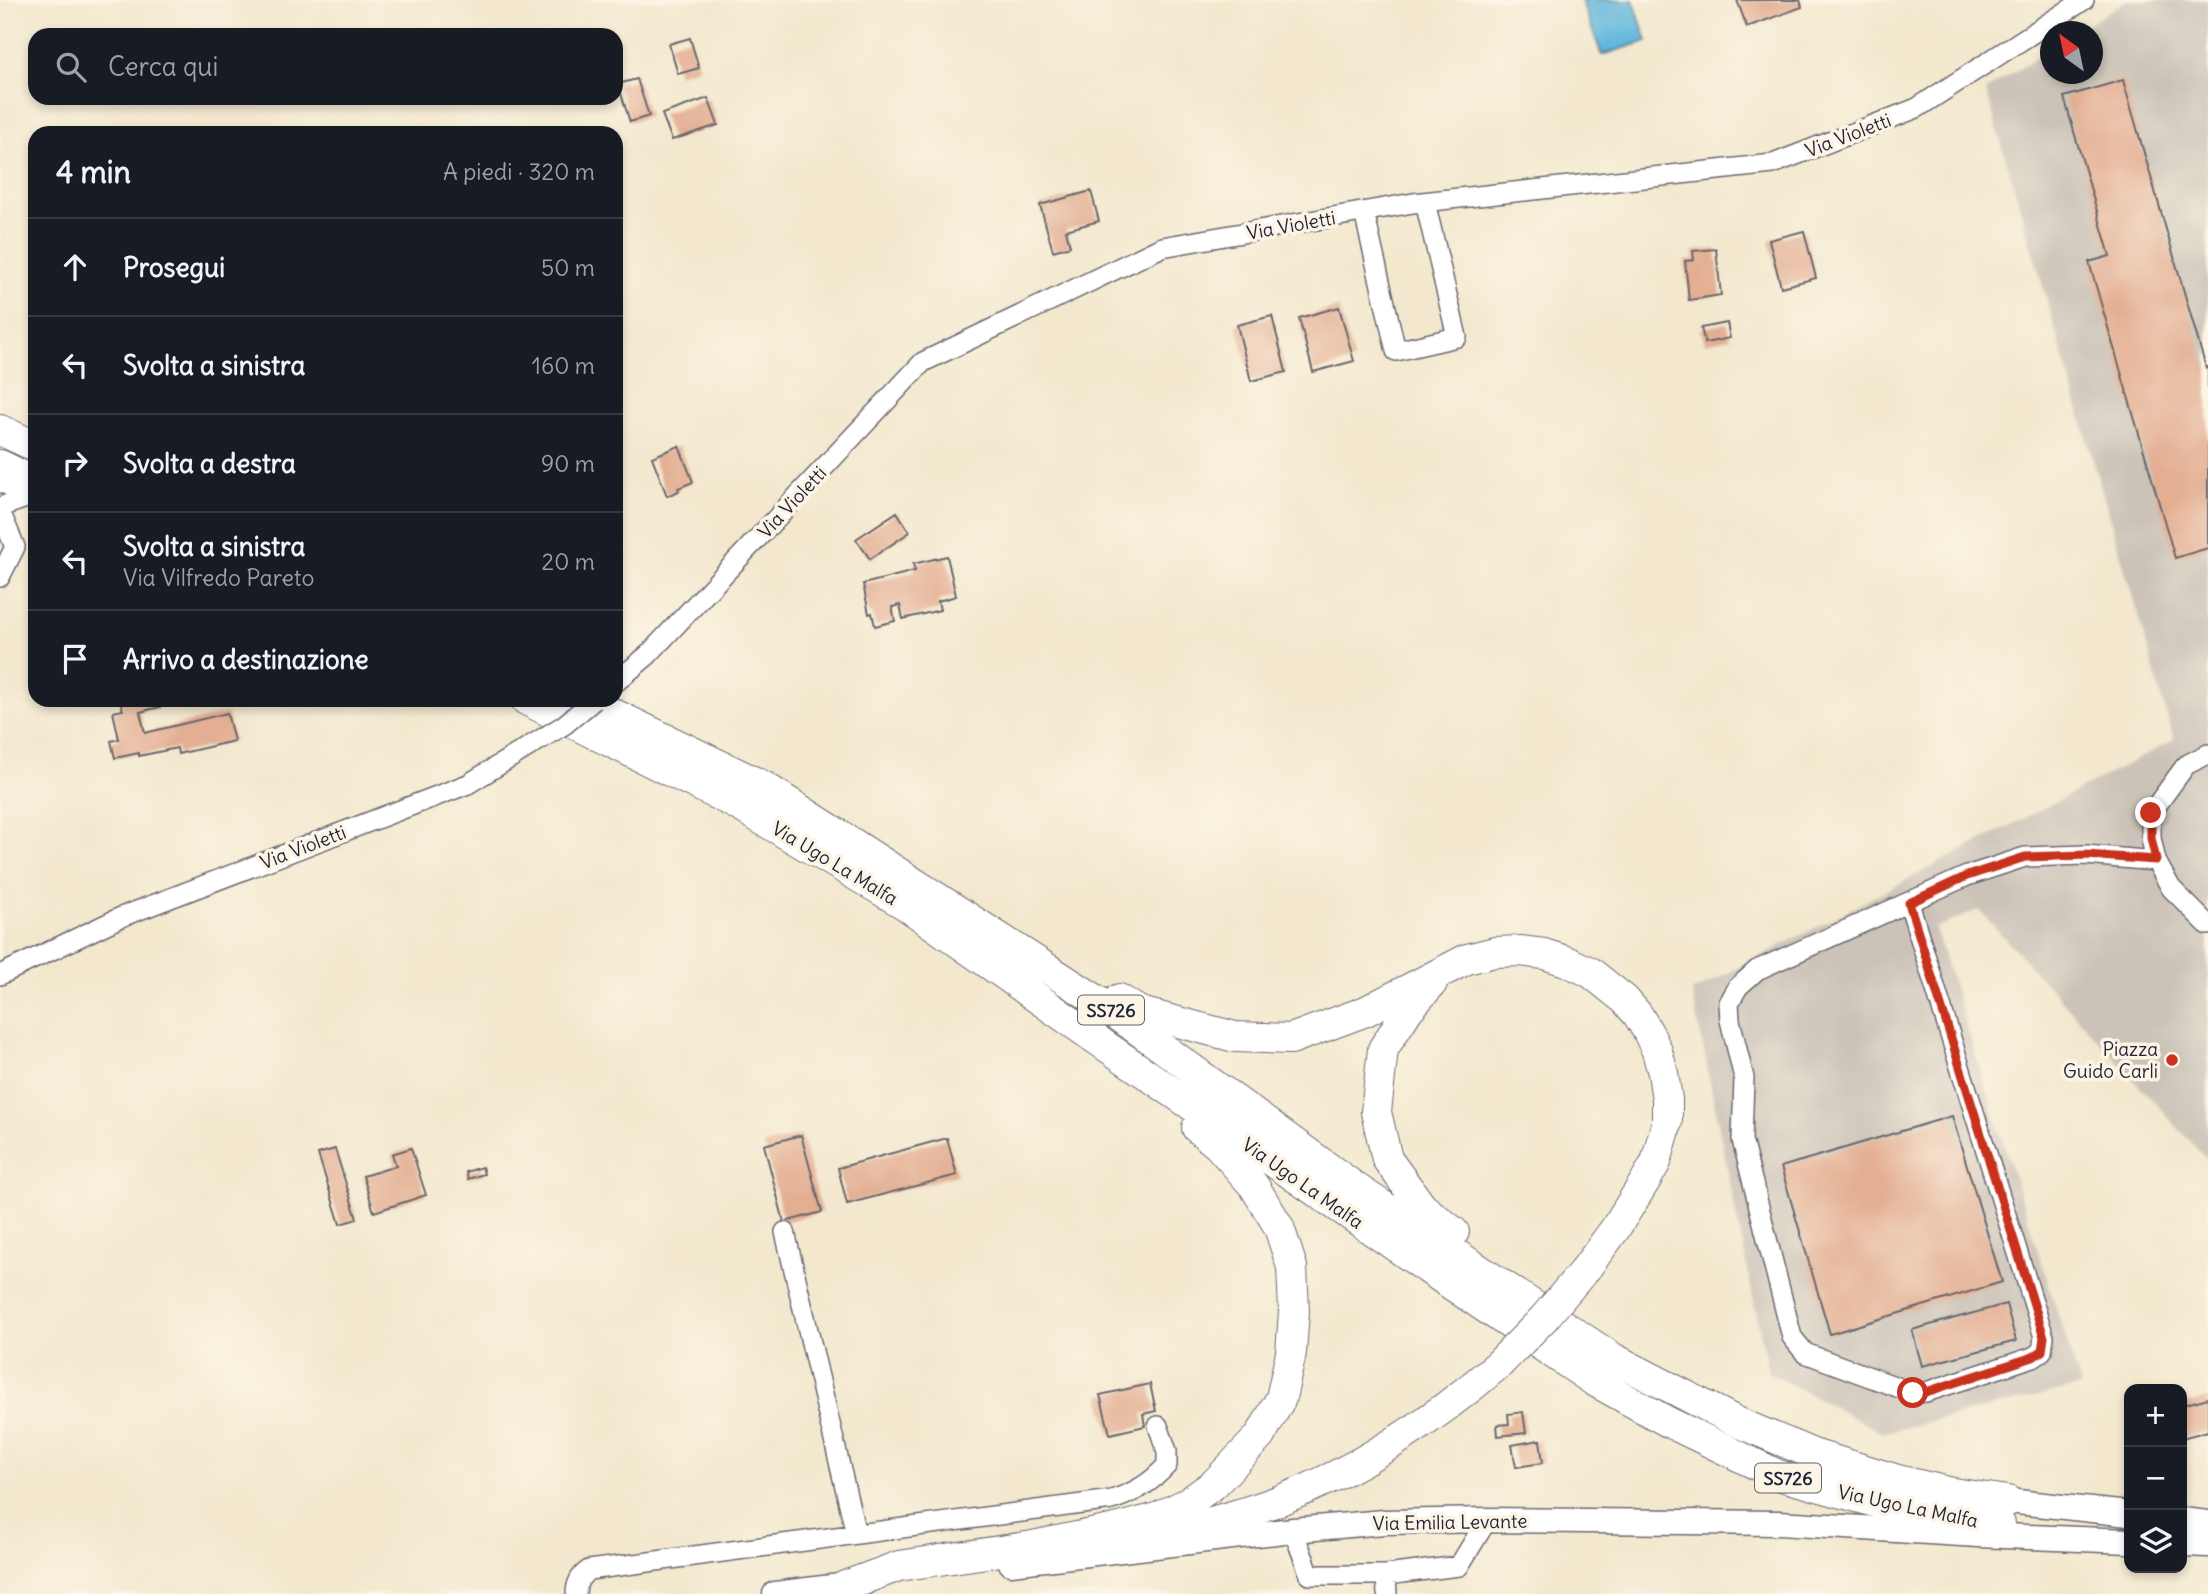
<!DOCTYPE html>
<html lang="it">
<meta charset="utf-8">
<style>
body{margin:0;font-family:Delius,sans-serif;background:#20242c;color:#f1f3f6}
.controls{position:absolute;right:21px;bottom:21px;display:grid;overflow:hidden;border-radius:14px;box-shadow:0 4px 10px #0003}
.controls button{width:63px;height:63px;display:grid;place-items:center;padding:0;border:0;border-bottom:2px solid #363941;background:#171b24;color:#f1f3f6;font:35px sans-serif}
.compass{position:absolute;left:2040px;top:21px;width:63px;height:63px;border-radius:50%;background:#171b24;box-shadow:0 4px 10px #0003;rotate:327deg}
.stop{position:absolute;width:21px;height:21px;margin:-16px;border:5px solid #c8321e;border-radius:50%;background:#fff}
.stop.end{background:#c8321e;border-color:#fff;box-shadow:0 2px 7px #0008}
.list{margin:0;padding:0;list-style:none}
h2{display:flex;justify-content:space-between;align-items:center;height:91px;margin:0;padding:0 28px;font-size:30px}
h2 small{font-size:23px;font-weight:400;color:#9ea1a6}
.list li{display:grid;grid-template-columns:46px 1fr auto;gap:21px;align-items:center;box-sizing:border-box;height:98px;padding:0 28px;border-top:2px solid #363941}
.list b{display:block;font-size:26px;white-space:nowrap}
.list p{margin:0;font-size:23px;white-space:nowrap;color:#9ea1a6}
.list em{font-size:23px;font-style:normal;color:#9ea1a6}
.icon{flex:none;width:38px;height:38px;fill:none;stroke:currentColor;stroke-width:2;stroke-linecap:round;stroke-linejoin:round}
.map{position:relative;flex:none;width:2208px;height:1594px;overflow:hidden}
.search{position:absolute;background:#171b24;box-shadow:0 4px 10px #0003;left:28px;top:28px;width:595px;height:77px;display:flex;align-items:center;gap:18px;box-sizing:border-box;padding:0 24px;border-radius:21px;color:#9ea1a6;font-size:26px}
.panel{position:absolute;background:#171b24;box-shadow:0 4px 10px #0003;left:28px;top:126px;width:595px;height:581px;border-radius:21px}
.map>svg:first-child{display:block}
</style>
<div class="map">
<svg width="2208" height="1594" viewBox="0 0 2208 1594">
<rect width="100%" height="100%" fill="#fcf5e5"/>
<filter id="ink" filterUnits="userSpaceOnUse"><feTurbulence type="fractalNoise" baseFrequency=".0143" numOctaves="2"/><feDisplacementMap in="SourceGraphic" scale="14" xChannelSelector="R" yChannelSelector="G"/><feConvolveMatrix kernelMatrix="1 2 1 2 8 2 1 2 1" color-interpolation-filters="sRGB"/></filter>
<filter id="wash" filterUnits="userSpaceOnUse"><feTurbulence type="fractalNoise" baseFrequency=".00686" numOctaves="4" result="noise"/><feDisplacementMap in="SourceGraphic" scale="28" xChannelSelector="R" yChannelSelector="G"/><feGaussianBlur stdDeviation="1.57" result="paint"/><feColorMatrix in="noise" values="0 0 0 0 0 0 0 0 0 0 0 0 0 0 0 0 0 1.4 0 .05"/><feComposite in="paint" operator="in"/></filter>
<g filter="url(#wash)">
<rect width="100%" height="100%" fill="#f3e8ce"/>
<path fill="#cbc3b8" d="M 2127,0 L 2208,0 L 2208,1161 L 1979,910 L 1935,928 L 2081,1386 L 1882,1433 L 1768,1372 L 1692,992 L 2174,740 L 1986,90 L 2050,49 L 2050,74 L 2092,74 L 2092,32 L 2078,31 Z"/>
<path fill="#5fb7dc" stroke="#406c8c" stroke-width="2" d="M 1581,0 L 1633,0 L 1647,41 L 1602,55 Z"/>
<g id="blocks">
<path fill="#e3ae92" d="M 1737,0 L 1800,0 L 1802,7 L 1747,27 Z
M 690,38 L 699,68 L 678,74 L 669,44 Z
M 637,79 L 649,116 L 630,122 L 618,84 Z
M 2123,80 L 2206,368 L 2208,367 L 2208,548 L 2175,558 L 2089,262 L 2110,256 L 2064,97 Z
M 708,98 L 718,125 L 672,140 L 662,114 Z
M 1091,191 L 1099,221 L 1066,230 L 1070,246 L 1053,251 L 1040,205 Z
M 1804,231 L 1816,278 L 1781,287 L 1769,240 Z
M 1716,249 L 1721,295 L 1689,300 L 1685,261 L 1694,260 L 1693,251 Z
M 1339,307 L 1354,361 L 1313,372 L 1299,318 Z
M 1272,316 L 1286,372 L 1251,381 L 1237,325 Z
M 1727,323 L 1730,338 L 1705,343 L 1701,328 Z
M 679,446 L 693,482 L 678,488 L 679,491 L 667,496 L 652,457 Z
M 897,512 L 910,532 L 870,559 L 856,539 Z
M 947,556 L 956,596 L 938,601 L 940,610 L 903,619 L 900,605 L 892,607 L 895,621 L 875,626 L 872,613 L 869,614 L 863,584 L 915,571 L 913,564 Z
M 120,700 L 159,700 L 160,707 L 140,712 L 145,733 L 227,713 L 234,741 L 178,754 L 177,748 L 139,756 L 139,753 L 115,758 L 111,741 L 119,739 L 113,712 L 123,710 Z
M 1952,1116 L 2002,1282 L 1830,1334 L 1781,1167 Z
M 801,1135 L 822,1212 L 784,1222 L 764,1145 Z
M 947,1138 L 957,1175 L 847,1204 L 838,1168 Z
M 411,1148 L 426,1195 L 374,1212 L 363,1176 L 396,1166 L 392,1154 Z
M 335,1149 L 357,1219 L 340,1224 L 318,1154 Z
M 482,1167 L 484,1174 L 468,1179 L 466,1172 Z
M 2006,1304 L 2016,1341 L 1922,1366 L 1912,1330 Z
M 1150,1384 L 1156,1411 L 1143,1414 L 1145,1426 L 1110,1434 L 1100,1395 Z
M 2208,1398 L 2208,1431 L 2182,1438 L 2182,1405 Z
M 1523,1412 L 1526,1433 L 1498,1436 L 1497,1425 L 1509,1424 L 1508,1414 Z
M 1540,1440 L 1543,1463 L 1516,1467 L 1512,1445 Z"/>
</g>
</g>
<g filter="url(#ink)">
<use href="#blocks" fill-opacity="0" stroke="#6b676e" stroke-width="2"/>
<g fill="none" stroke-linecap="round" stroke-linejoin="round">
<g stroke="#6b676e" stroke-width="22">
<path id="minor" d="M 1364,212 L 1396,351 L 1457,337 L 1425,202
M 0,482 L 32,496
M 0,507 L 35,495
M 0,511 L 15,547 L 0,577
M 616,682 L 648,655 L 923,362 L 1162,247 L 1413,203 L 1773,164 L 1917,108 L 2084,0
M 2208,754 L 2186,765 L 2151,813 L 2151,838 L 2156,861 L 2171,888 L 2208,925
M 1909,903 L 2044,1337 L 2042,1351 L 2033,1357 L 1926,1392 L 1913,1393 L 1805,1353 L 1792,1337 L 1742,1140 L 1744,1078 L 1730,1020 L 1729,1003 L 1738,987 L 1757,970 L 1967,876 L 2025,857 L 2086,855 L 2156,861
M 0,975 L 121,917 L 468,784
M 785,1232 L 856,1534
M 1293,1530 L 1310,1575 L 1386,1575 L 1459,1566 L 1487,1520
M 1386,1575 L 1387,1594
M 576,1594 C 576,1583 580,1576 589,1570 L 1112,1500 C 1136,1492 1151,1483 1167,1465 L 1167,1451 L 1158,1426"/>
</g>
<g stroke="#6b676e" stroke-width="27">
<path id="major" d="M 2008,1501 L 2129,1514
M 2182,1520 L 2208,1523
M 2182,1544 L 2208,1545
M 1011,1563 L 1293,1530 L 1384,1522 L 1487,1520 L 1779,1523 L 1978,1535 L 2129,1541
M 775,1594 L 864,1583"/>
</g>
<g stroke="#6b676e" stroke-width="32">
<path id="highway" d="M 0,430 L 35,446
M 0,465 L 35,482
M 526,700 L 736,804 L 904,904 L 1087,1033 L 1431,1271 L 1594,1381 L 1668,1422 L 1778,1475 L 1886,1505 L 1945,1517 L 2000,1524
M 585,700 L 765,787 L 1101,1003 L 1356,1188 L 1613,1358 L 1737,1422 L 1813,1454 L 1898,1480 L 1953,1493 L 2008,1501
M 1432,983 L 1408,1010 L 1383,1049 L 1376,1112 L 1387,1159 L 1422,1207 L 1454,1232
M 1119,999 L 1140,1012 L 1235,1037 L 1291,1039 L 1366,1011 L 1467,959 L 1495,952 L 1520,951 L 1544,954 L 1566,961 L 1590,972 L 1625,1000 L 1638,1015 L 1648,1032 L 1657,1051 L 1663,1073 L 1667,1099 L 1667,1122 L 1656,1162 L 1647,1178 L 1615,1229 L 1587,1267
M 1135,1541 C 1183,1530 1231,1518 1278,1501 C 1359,1470 1434,1420 1499,1364
M 845,1586 L 899,1566 L 1033,1546 L 1116,1529 L 1157,1518 L 1189,1502 L 1214,1484 L 1260,1436 L 1281,1398 L 1291,1353 L 1294,1311 L 1292,1267 L 1279,1227 L 1254,1186 L 1218,1145 L 1197,1128"/>
</g>
<use href="#minor" stroke="#fff" stroke-width="19"/>
<use href="#major" stroke="#fff" stroke-width="24"/>
<use href="#highway" stroke="#fff" stroke-width="30"/>
<g stroke="#6b676e" stroke-width="22" stroke-linecap="butt">
<path id="minor-bridge" d="M 468,784 L 564,725 L 594,700"/>
</g>
<g stroke="#6b676e" stroke-width="32" stroke-linecap="butt">
<path id="highway-bridge" d="M 1499,1364 L 1544,1318 L 1587,1267"/>
</g>
<use href="#minor-bridge" stroke="#fff" stroke-width="19"/>
<use href="#highway-bridge" stroke="#fff" stroke-width="30"/>
</g>
</g>
<g fill="none" stroke-linecap="round" stroke-linejoin="round" filter="url(#ink)">
<path stroke="#c8321e" stroke-width="9" d="M 1913,1393 L 1926,1392 L 2033,1357 L 2042,1351 L 2044,1337 L 1909,903 L 1967,876 L 2025,857 L 2086,855 L 2156,860 L 2151,838 L 2151,813"/>
</g>
<circle fill="#c8321e" stroke="#fcf5e5" stroke-width="2.5" cx="2172" cy="1060" r="7"/>
<g text-anchor="middle" dominant-baseline="central" stroke-width="7" stroke-linejoin="round" paint-order="stroke">
<g fill="#fcf5e5" stroke="#63616e" stroke-width="2">
<rect x="1078" y="995.5" width="66" height="29" rx="5"/>
<rect x="1755" y="1463.5" width="66" height="29" rx="5"/>
</g>
<g font-size="18" font-weight="bold" fill="#22223b">
<text x="1111" y="1010">SS726</text>
<text x="1788" y="1478">SS726</text>
</g>
<g font-size="19" fill="#22223b" stroke="#fcf5e5">
<text transform="translate(1848 135) rotate(-21)">Via Violetti</text>
<text transform="translate(1291 225) rotate(-10)">Via Violetti</text>
<text transform="translate(792 502) rotate(-47)">Via Violetti</text>
<text transform="translate(303 847) rotate(-21)">Via Violetti</text>
<text transform="translate(835 863) rotate(31)">Via Ugo La Malfa</text>
<text transform="translate(1303 1183) rotate(35)">Via Ugo La Malfa</text>
<text transform="translate(1908 1506) rotate(12)">Via Ugo La Malfa</text>
<text transform="translate(1450 1522) rotate(-1)">Via Emilia Levante</text>
</g>
<g font-size="19" fill="#22223b" stroke="#fcf5e5" text-anchor="end">
<text x="2158" y="1049">Piazza<tspan x="2158" dy="22">Guido Carli</tspan></text>
</g>
</g>
</svg>
<div class="controls">
<button>+</button>
<button>−</button>
<button><svg class="icon" aria-label="layers" viewBox="0 0 24 24"><path d="M12 4l9 5-9 5-9-5zM3 14l9 5 9-5"/></svg></button>
</div>
<svg class="compass" viewBox="-18 -18 36 36"><path d="M0-13l5 13h-10z" fill="#e53935"/><path d="M0 13l5-13h-10z" fill="#9ea1a6"/></svg>
<div class="stop" style="left:1913px;top:1393px"></div>
<div class="stop end" style="left:2151px;top:813px"></div>
<div class="search"><svg class="icon" aria-label="search" viewBox="0 0 24 24"><circle cx="10" cy="10" r="6"/><path d="M15 15l6 6"/></svg>Cerca qui</div>
<section class="panel">
<h2>4 min<small>A piedi · 320 m</small></h2>
<ul class="list">
<li><svg class="icon" aria-label="ahead" viewBox="0 0 24 24"><path d="M12 20V5M6 11l6-6 6 6"/></svg><div><b>Prosegui</b></div><em>50 m</em></li>
<li><svg class="icon" aria-label="left" viewBox="0 0 24 24"><path d="M17 20v-9H6M10 6l-5 5 5 5"/></svg><div><b>Svolta a sinistra</b></div><em>160 m</em></li>
<li><svg class="icon" aria-label="right" viewBox="0 0 24 24"><path d="M7 20v-9h11M14 6l5 5-5 5"/></svg><div><b>Svolta a destra</b></div><em>90 m</em></li>
<li><svg class="icon" aria-label="left" viewBox="0 0 24 24"><path d="M17 20v-9H6M10 6l-5 5 5 5"/></svg><div><b>Svolta a sinistra</b><p>Via Vilfredo Pareto</p></div><em>20 m</em></li>
<li><svg class="icon" aria-label="arrive" viewBox="0 0 24 24"><path d="M6 21V4h12l-3 4 3 4H6"/></svg><div><b>Arrivo a destinazione</b></div></li>
</ul>
</section>
</div>
